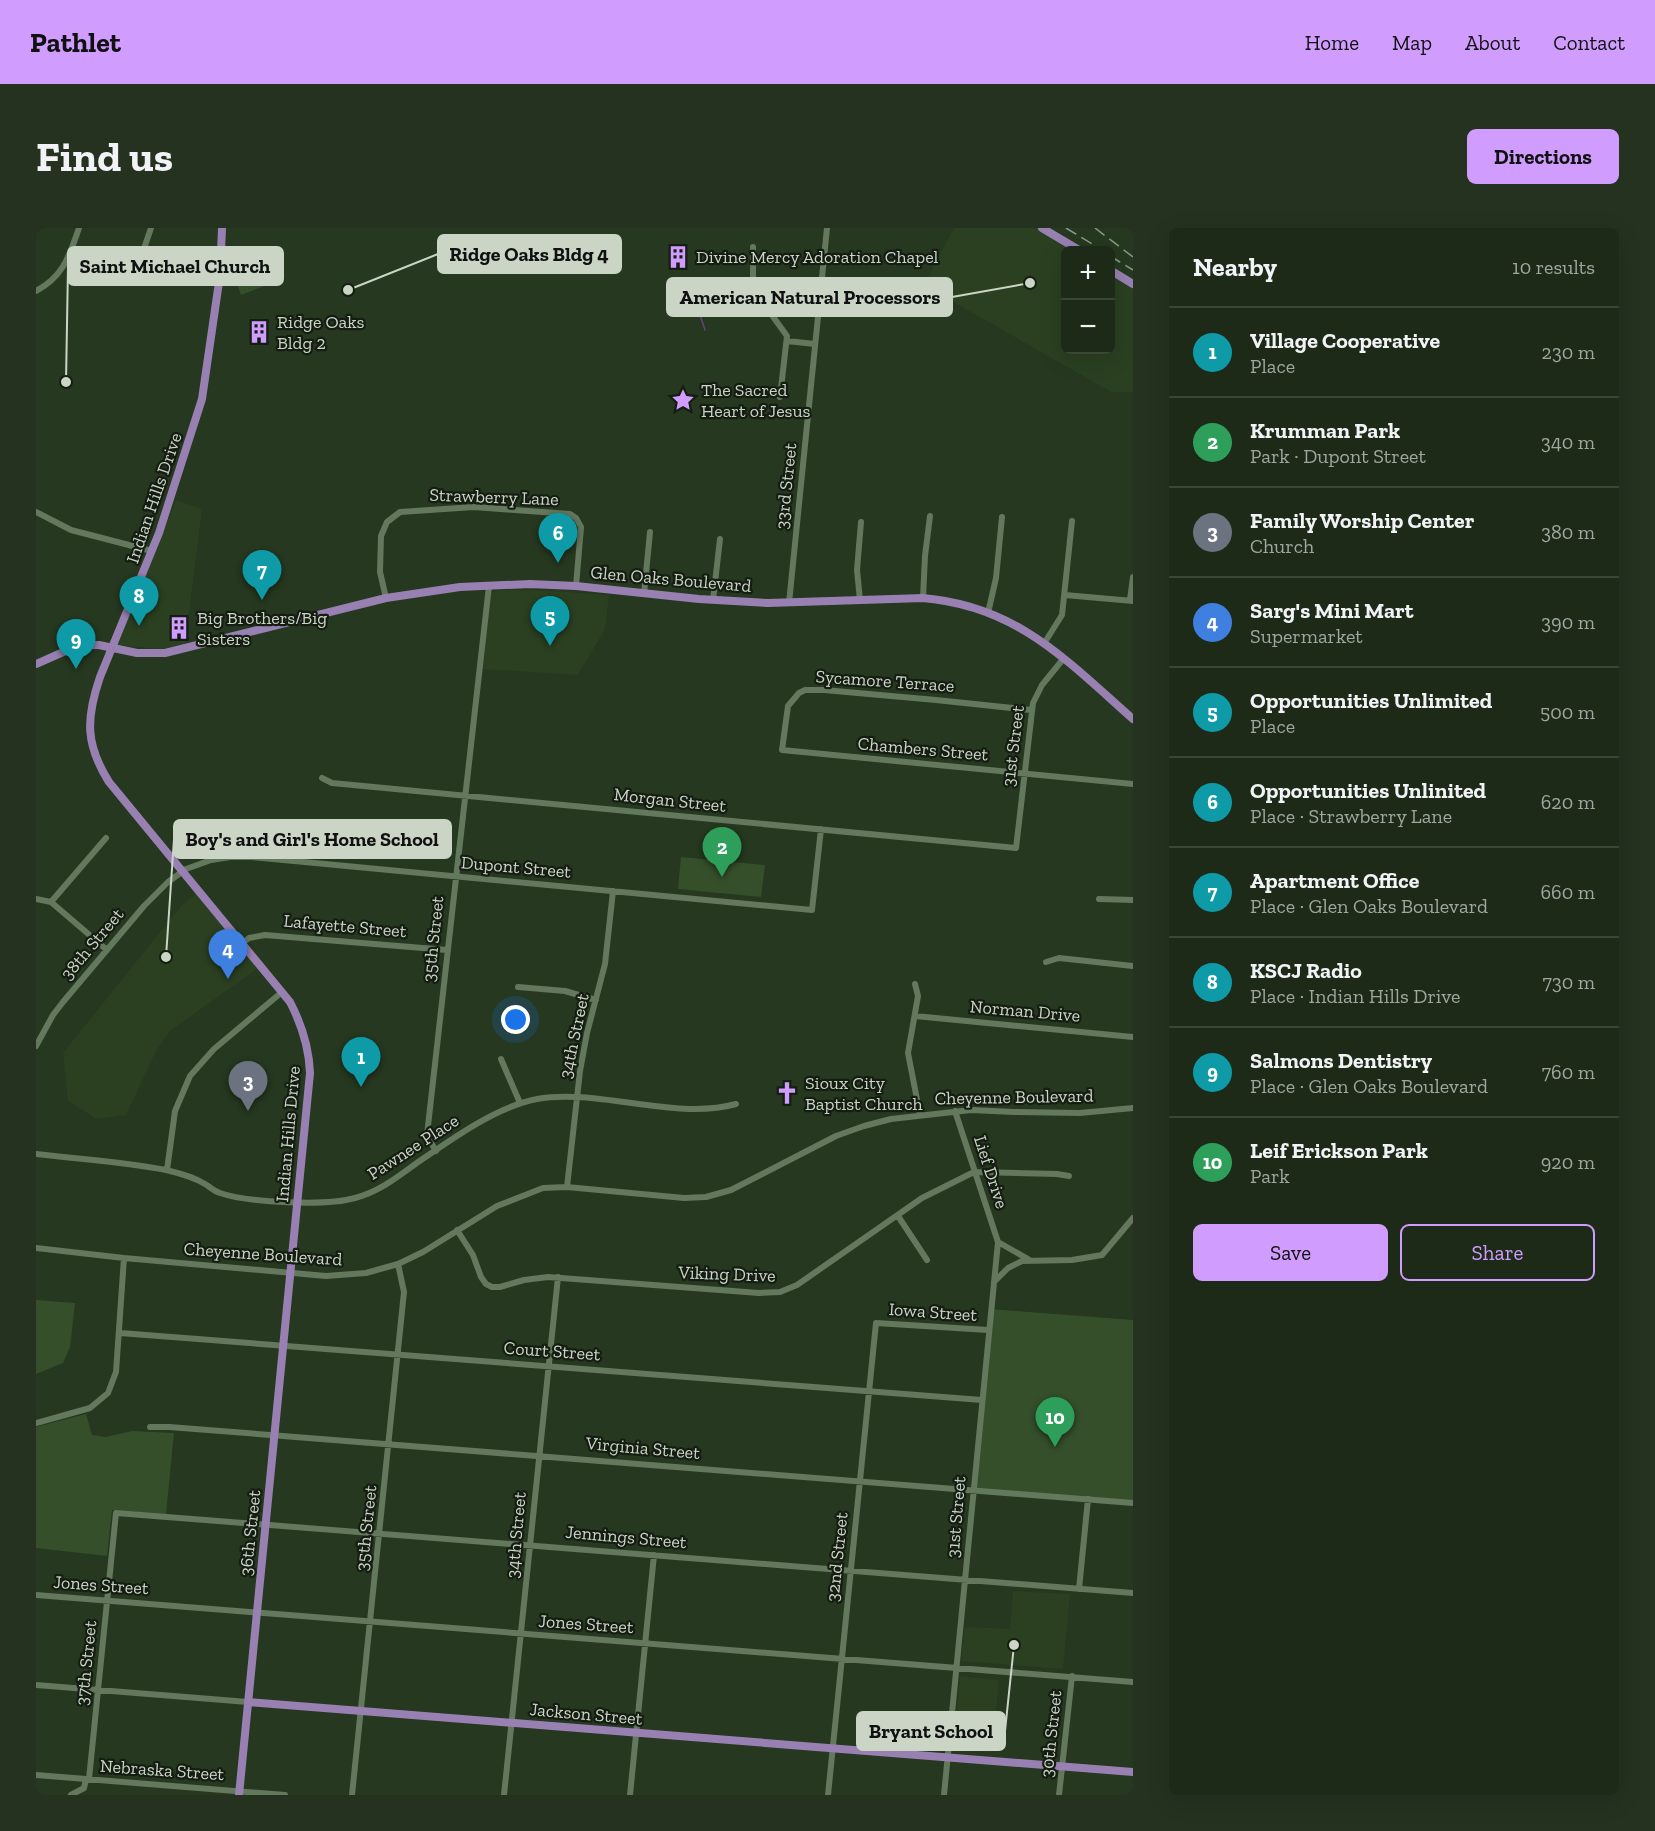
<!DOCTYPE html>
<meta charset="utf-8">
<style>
body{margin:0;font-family:"Zilla Slab",serif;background:#253220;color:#f1f3f6}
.controls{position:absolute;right:18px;top:18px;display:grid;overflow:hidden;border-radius:9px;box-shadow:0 6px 24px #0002}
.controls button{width:54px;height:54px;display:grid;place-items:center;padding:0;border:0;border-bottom:2px solid #3a4636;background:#1c2a17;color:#f1f3f6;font:30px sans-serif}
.you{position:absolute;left:480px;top:792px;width:21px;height:21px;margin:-15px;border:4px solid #fff;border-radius:50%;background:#1a73e8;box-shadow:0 0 0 9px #1a73e833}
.badge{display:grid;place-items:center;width:39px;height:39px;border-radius:50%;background:#d09dfe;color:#fff;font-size:20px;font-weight:700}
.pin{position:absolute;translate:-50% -50px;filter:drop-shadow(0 2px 3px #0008)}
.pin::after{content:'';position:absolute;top:32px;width:21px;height:18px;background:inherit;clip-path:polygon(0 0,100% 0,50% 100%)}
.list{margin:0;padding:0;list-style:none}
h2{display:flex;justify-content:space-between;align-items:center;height:78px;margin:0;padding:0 24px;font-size:26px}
h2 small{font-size:20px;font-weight:400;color:#a0a7a1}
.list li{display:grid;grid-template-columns:39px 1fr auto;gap:18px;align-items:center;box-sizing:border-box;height:90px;padding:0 24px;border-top:2px solid #3a4636}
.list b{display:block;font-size:22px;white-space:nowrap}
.list p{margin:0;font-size:20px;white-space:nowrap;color:#a0a7a1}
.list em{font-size:20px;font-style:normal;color:#a0a7a1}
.actions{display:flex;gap:12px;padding:18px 24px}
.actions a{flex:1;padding:14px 0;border:2px solid #d09dfe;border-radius:9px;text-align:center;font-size:21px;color:#d09dfe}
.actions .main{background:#d09dfe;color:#111}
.map{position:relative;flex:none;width:1097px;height:1567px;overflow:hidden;border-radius:9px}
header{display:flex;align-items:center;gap:36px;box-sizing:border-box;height:84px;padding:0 30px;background:#d09dfe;color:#111}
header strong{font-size:28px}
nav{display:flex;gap:33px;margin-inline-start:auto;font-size:21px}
.intro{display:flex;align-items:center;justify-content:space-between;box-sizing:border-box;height:144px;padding:0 36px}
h1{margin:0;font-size:42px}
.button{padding:15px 27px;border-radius:9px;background:#d09dfe;color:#111;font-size:21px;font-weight:700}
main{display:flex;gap:36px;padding:0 36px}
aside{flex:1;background:#1c2a17;border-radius:9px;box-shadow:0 6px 24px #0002}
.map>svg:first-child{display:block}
</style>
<header>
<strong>Pathlet</strong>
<nav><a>Home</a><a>Map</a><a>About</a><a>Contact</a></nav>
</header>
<div class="intro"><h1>Find us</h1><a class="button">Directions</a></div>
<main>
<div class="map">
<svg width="1097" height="1567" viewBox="0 0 1097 1567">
<rect width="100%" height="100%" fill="#26381f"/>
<path fill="#2a4021" d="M 918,0 L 1014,0 L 1051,22 L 1030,22 L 1030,122 L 1074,122 L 1075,37 L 1097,51 L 1097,164 L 1075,164 L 888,57 Z
M 140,272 L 166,281 L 149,417 L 123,421 L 82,417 Z
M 466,362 L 517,363 L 573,367 L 569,401 L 542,447 L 447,441 L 455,364 Z
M 161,665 L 224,739 L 134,803 L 120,823 L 90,887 L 61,891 L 32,873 L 27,825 L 145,678 Z
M 977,1363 L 1034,1366 L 1027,1441 L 925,1433 L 929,1399 L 974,1401 Z
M 924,1448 L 963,1452 L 956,1524 L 917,1520 Z"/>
<path fill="#354f2a" d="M 220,37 L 228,58 L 205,67 L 198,46 Z
M 645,629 L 729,637 L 725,669 L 642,661 Z
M 0,1072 L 39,1075 L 34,1119 L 27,1135 L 0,1146 Z
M 954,1081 L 1097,1092 L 1097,1275 L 937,1261 Z
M 50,1186 L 56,1207 L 70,1209 L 96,1203 L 138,1205 L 130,1286 L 76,1282 L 71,1328 L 0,1320 L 0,1199 Z"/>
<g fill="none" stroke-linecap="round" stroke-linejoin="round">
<path stroke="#63447d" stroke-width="1.5" d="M 639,57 L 648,62 L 662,81 L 669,102"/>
<path stroke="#64785d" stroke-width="6" d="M 717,19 L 717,61 L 751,108 L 744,169
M 101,41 L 115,0
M 0,63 C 28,48 33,28 43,0
M 751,113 L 779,116
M 0,284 L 35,302 L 116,323
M 608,366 L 614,304
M 1029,367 L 1097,373
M 350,370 L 344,344 L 345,308 L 351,294 L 364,284 L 438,279 L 534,286 L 540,290 L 545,299 L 540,358
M 887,370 L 889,328 L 894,288
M 677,372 L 684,311
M 824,372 L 821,342 L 825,294
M 1094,372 L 1097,349
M 753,375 L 791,0
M 952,385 L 960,350 L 966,289
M 1009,414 L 1026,387 L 1036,293
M 995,482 L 900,472 L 788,462 L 769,462 L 763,465 L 752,478 L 746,522 L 1097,556
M 286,550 L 296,555 L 980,620 L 997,475 L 1006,457 L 1028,430
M 0,671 L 15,674 L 71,722
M 1063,671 L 1097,672
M 15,674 L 70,610
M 207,715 L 213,710 L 229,707 L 411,722
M 1010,734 L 1023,730 L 1097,738
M 879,756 L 882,768 L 872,825 L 884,887
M 482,759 L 529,763 L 560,772
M 879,788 L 1097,809
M 0,818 L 17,787 L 27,774 L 108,678 L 132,654 L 150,641 L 175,632 L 194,629 L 216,629 L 776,682 L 785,601
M 465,831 L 484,875
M 400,923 L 391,908 L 392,898 L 453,358
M 0,926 C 42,931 89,934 130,942 C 143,945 158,949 169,956 C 174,959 178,963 184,965 C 213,975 291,978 319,970 C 342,964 359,951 378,937 C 413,913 459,879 501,871 C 562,860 639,893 700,876
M 131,942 L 139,883 L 154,848 L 178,821 L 246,764
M 531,959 L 544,843 L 551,805 L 569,736 L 577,663
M 862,988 L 891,1032
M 421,1002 L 437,1027 L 445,1049 L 450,1056 L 456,1059 L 464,1059 L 488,1052 L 512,1049 L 723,1065 L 744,1064 L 761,1057 L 886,970 L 936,945 L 940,944 L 1021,946 L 1033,948
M 962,1014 L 992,1031
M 0,1020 L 88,1030 L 290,1048 L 330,1045 L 362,1036 L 387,1024 L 461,978 L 507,960 L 531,959 L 648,970 L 670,969 L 695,962 L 800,908 L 828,898 L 855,891 L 935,882 L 978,884 L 1044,885 L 1097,880
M 958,1054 L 972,1040 L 986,1033 L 1036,1032 L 1066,1027 L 1097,990
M 84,1105 L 946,1172
M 0,1195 L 54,1180 L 72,1165 L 80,1144 L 88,1030
M 114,1199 L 133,1199 L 1097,1275
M 1043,1361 L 1052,1271
M 0,1367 L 1097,1454
M 0,1457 L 212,1474
M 0,1547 L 249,1567
M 53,1551 L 80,1285 L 1097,1365
M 35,1567 L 48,1560 L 50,1551
M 316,1567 L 368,1064 L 362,1036
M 468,1567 L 522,1049
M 594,1567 L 618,1327
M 792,1567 L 840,1095 L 952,1102
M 908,1567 L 962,1014 L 919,883
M 1023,1567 L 1036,1448"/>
<path stroke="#9880b2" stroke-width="8" d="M 186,0 L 184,47 L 166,171 L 123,305 L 64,449 C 50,490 49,516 73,554 L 254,774 C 266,797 273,819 274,845 L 203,1567
M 1006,0 L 1043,22
M 1074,42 L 1097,56
M 0,436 L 34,421 L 51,417 L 63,417 L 101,425 L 129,425 L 350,370 L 424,359 L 494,356 L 540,358 L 663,371 L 732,375 L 887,370 C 981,378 1030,432 1097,491
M 212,1474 L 1097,1544"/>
<path stroke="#899784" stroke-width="1.5" stroke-dasharray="12 6" stroke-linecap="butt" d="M 1030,0 L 1066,22
M 1059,0 L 1097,29
M 1074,28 L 1097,42"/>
</g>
<defs>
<g id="building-bare" transform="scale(1.8)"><path d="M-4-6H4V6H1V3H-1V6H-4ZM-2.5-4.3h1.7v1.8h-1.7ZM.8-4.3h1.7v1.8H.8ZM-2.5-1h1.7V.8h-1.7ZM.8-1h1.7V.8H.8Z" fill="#d09dfe" stroke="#151d12" stroke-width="2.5" paint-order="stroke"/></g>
<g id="sight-bare" transform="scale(1.8)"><path d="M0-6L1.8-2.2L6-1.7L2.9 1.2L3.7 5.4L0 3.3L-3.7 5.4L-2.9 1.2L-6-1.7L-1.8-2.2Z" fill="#d09dfe" stroke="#151d12" stroke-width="2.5" paint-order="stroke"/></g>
<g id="church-bare" transform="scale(1.8)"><path d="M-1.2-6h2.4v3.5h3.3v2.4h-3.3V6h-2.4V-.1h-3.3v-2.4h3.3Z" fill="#d09dfe" stroke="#151d12" stroke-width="2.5" paint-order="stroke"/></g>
</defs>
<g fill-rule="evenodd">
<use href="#building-bare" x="642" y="29"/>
<use href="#building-bare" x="223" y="104"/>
<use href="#sight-bare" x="647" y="172"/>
<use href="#building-bare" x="143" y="400"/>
<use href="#church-bare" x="751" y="865"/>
</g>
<g text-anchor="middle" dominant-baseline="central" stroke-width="4.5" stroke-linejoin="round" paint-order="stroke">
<g font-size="18" fill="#cad5c6" stroke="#151d12" text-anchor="start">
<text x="660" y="29">Divine Mercy Adoration Chapel</text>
<text x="241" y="94">Ridge Oaks<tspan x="241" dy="21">Bldg 2</tspan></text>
<text x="665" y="162">The Sacred<tspan x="665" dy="21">Heart of Jesus</tspan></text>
<text x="161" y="390">Big Brothers/Big<tspan x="161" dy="21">Sisters</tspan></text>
<text x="769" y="855">Sioux City<tspan x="769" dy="21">Baptist Church</tspan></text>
</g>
<g font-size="18" fill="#cad5c6" stroke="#151d12">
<text transform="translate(750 258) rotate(-84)">33rd Street</text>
<text transform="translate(458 269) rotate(2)">Strawberry Lane</text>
<text transform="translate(118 270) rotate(-71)">Indian Hills Drive</text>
<text transform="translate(635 351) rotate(5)">Glen Oaks Boulevard</text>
<text transform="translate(849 453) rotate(4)">Sycamore Terrace</text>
<text transform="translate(977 518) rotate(-83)">31st Street</text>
<text transform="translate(887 521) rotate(5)">Chambers Street</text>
<text transform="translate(634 572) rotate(6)">Morgan Street</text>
<text transform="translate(480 639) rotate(5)">Dupont Street</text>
<text transform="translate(309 698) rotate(5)">Lafayette Street</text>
<text transform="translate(397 711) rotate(-84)">35th Street</text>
<text transform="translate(56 716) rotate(-50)">38th Street</text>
<text transform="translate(989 783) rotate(5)">Norman Drive</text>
<text transform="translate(538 808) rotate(-78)">34th Street</text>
<text transform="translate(978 869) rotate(-1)">Cheyenne Boulevard</text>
<text transform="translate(252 906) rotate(-85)">Indian Hills Drive</text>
<text transform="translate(377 919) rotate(-33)">Pawnee Place</text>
<text transform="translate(955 944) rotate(72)">Lief Drive</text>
<text transform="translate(227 1026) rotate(4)">Cheyenne Boulevard</text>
<text transform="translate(691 1046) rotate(2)">Viking Drive</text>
<text transform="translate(897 1084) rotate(4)">Iowa Street</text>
<text transform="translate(516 1123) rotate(4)">Court Street</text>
<text transform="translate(607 1220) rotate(5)">Virginia Street</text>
<text transform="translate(920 1289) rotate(-85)">31st Street</text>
<text transform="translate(330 1300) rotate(-84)">35th Street</text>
<text transform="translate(214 1305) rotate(-84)">36th Street</text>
<text transform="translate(480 1307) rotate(-85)">34th Street</text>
<text transform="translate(590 1309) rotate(5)">Jennings Street</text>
<text transform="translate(801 1329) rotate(-84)">32nd Street</text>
<text transform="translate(65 1357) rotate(4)">Jones Street</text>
<text transform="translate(550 1396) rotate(4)">Jones Street</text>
<text transform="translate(50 1435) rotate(-84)">37th Street</text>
<text transform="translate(550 1486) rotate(5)">Jackson Street</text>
<text transform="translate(1015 1506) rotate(-84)">30th Street</text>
<text transform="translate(126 1542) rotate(4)">Nebraska Street</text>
</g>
</g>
<path fill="none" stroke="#cad5c6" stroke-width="2" d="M312 62L402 26M30 154L32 38M994 55L916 69M130 729L138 611M978 1417L969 1503"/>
<g fill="#cad5c6" stroke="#151d12" stroke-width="2">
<circle cx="312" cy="62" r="6"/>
<circle cx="30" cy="154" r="6"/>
<circle cx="994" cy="55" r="6"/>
<circle cx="130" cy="729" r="6"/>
<circle cx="978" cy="1417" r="6"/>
</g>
<g fill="#cad5c6" stroke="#cad5c6" stroke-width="2">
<rect x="402" y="7" width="183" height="38" rx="6"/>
<rect x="32" y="19" width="215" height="38" rx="6"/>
<rect x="631" y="50" width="285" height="38" rx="6"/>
<rect x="138" y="592" width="277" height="38" rx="6"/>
<rect x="821" y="1484" width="148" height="38" rx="6"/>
</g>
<g font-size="20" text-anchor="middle" font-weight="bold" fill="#111">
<text x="493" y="33">Ridge Oaks Bldg 4</text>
<text x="139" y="45">Saint Michael Church</text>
<text x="774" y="76">American Natural Processors</text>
<text x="276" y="618">Boy's and Girl's Home School</text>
<text x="895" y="1510">Bryant School</text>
</g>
</svg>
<div class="controls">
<button>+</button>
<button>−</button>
</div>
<div class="you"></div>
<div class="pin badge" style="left:325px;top:859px;background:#0f9aa8">1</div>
<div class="pin badge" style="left:686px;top:649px;background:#2e9e5b">2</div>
<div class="pin badge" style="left:212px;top:883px;background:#6b7280">3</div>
<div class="pin badge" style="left:192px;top:751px;background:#3f7fe0">4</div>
<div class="pin badge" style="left:514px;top:418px;background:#0f9aa8">5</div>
<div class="pin badge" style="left:522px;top:335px;background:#0f9aa8">6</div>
<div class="pin badge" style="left:226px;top:372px;background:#0f9aa8">7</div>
<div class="pin badge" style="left:103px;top:398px;background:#0f9aa8">8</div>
<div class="pin badge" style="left:40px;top:441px;background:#0f9aa8">9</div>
<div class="pin badge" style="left:1019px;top:1219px;background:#2e9e5b">10</div>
</div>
<aside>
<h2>Nearby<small>10 results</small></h2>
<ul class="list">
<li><span class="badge" style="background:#0f9aa8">1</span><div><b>Village Cooperative</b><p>Place</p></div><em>230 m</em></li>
<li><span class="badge" style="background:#2e9e5b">2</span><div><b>Krumman Park</b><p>Park · Dupont Street</p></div><em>340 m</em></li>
<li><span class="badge" style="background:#6b7280">3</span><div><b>Family Worship Center</b><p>Church</p></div><em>380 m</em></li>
<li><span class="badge" style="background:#3f7fe0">4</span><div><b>Sarg's Mini Mart</b><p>Supermarket</p></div><em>390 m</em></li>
<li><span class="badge" style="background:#0f9aa8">5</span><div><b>Opportunities Unlimited</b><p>Place</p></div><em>500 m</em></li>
<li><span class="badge" style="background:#0f9aa8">6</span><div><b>Opportunities Unlinited</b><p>Place · Strawberry Lane</p></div><em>620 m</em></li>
<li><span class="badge" style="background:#0f9aa8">7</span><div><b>Apartment Office</b><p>Place · Glen Oaks Boulevard</p></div><em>660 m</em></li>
<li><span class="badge" style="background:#0f9aa8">8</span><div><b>KSCJ Radio</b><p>Place · Indian Hills Drive</p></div><em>730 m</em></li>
<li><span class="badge" style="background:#0f9aa8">9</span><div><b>Salmons Dentistry</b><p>Place · Glen Oaks Boulevard</p></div><em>760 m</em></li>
<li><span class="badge" style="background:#2e9e5b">10</span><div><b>Leif Erickson Park</b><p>Park</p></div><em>920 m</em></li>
</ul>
<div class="actions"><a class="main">Save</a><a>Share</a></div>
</aside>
</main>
